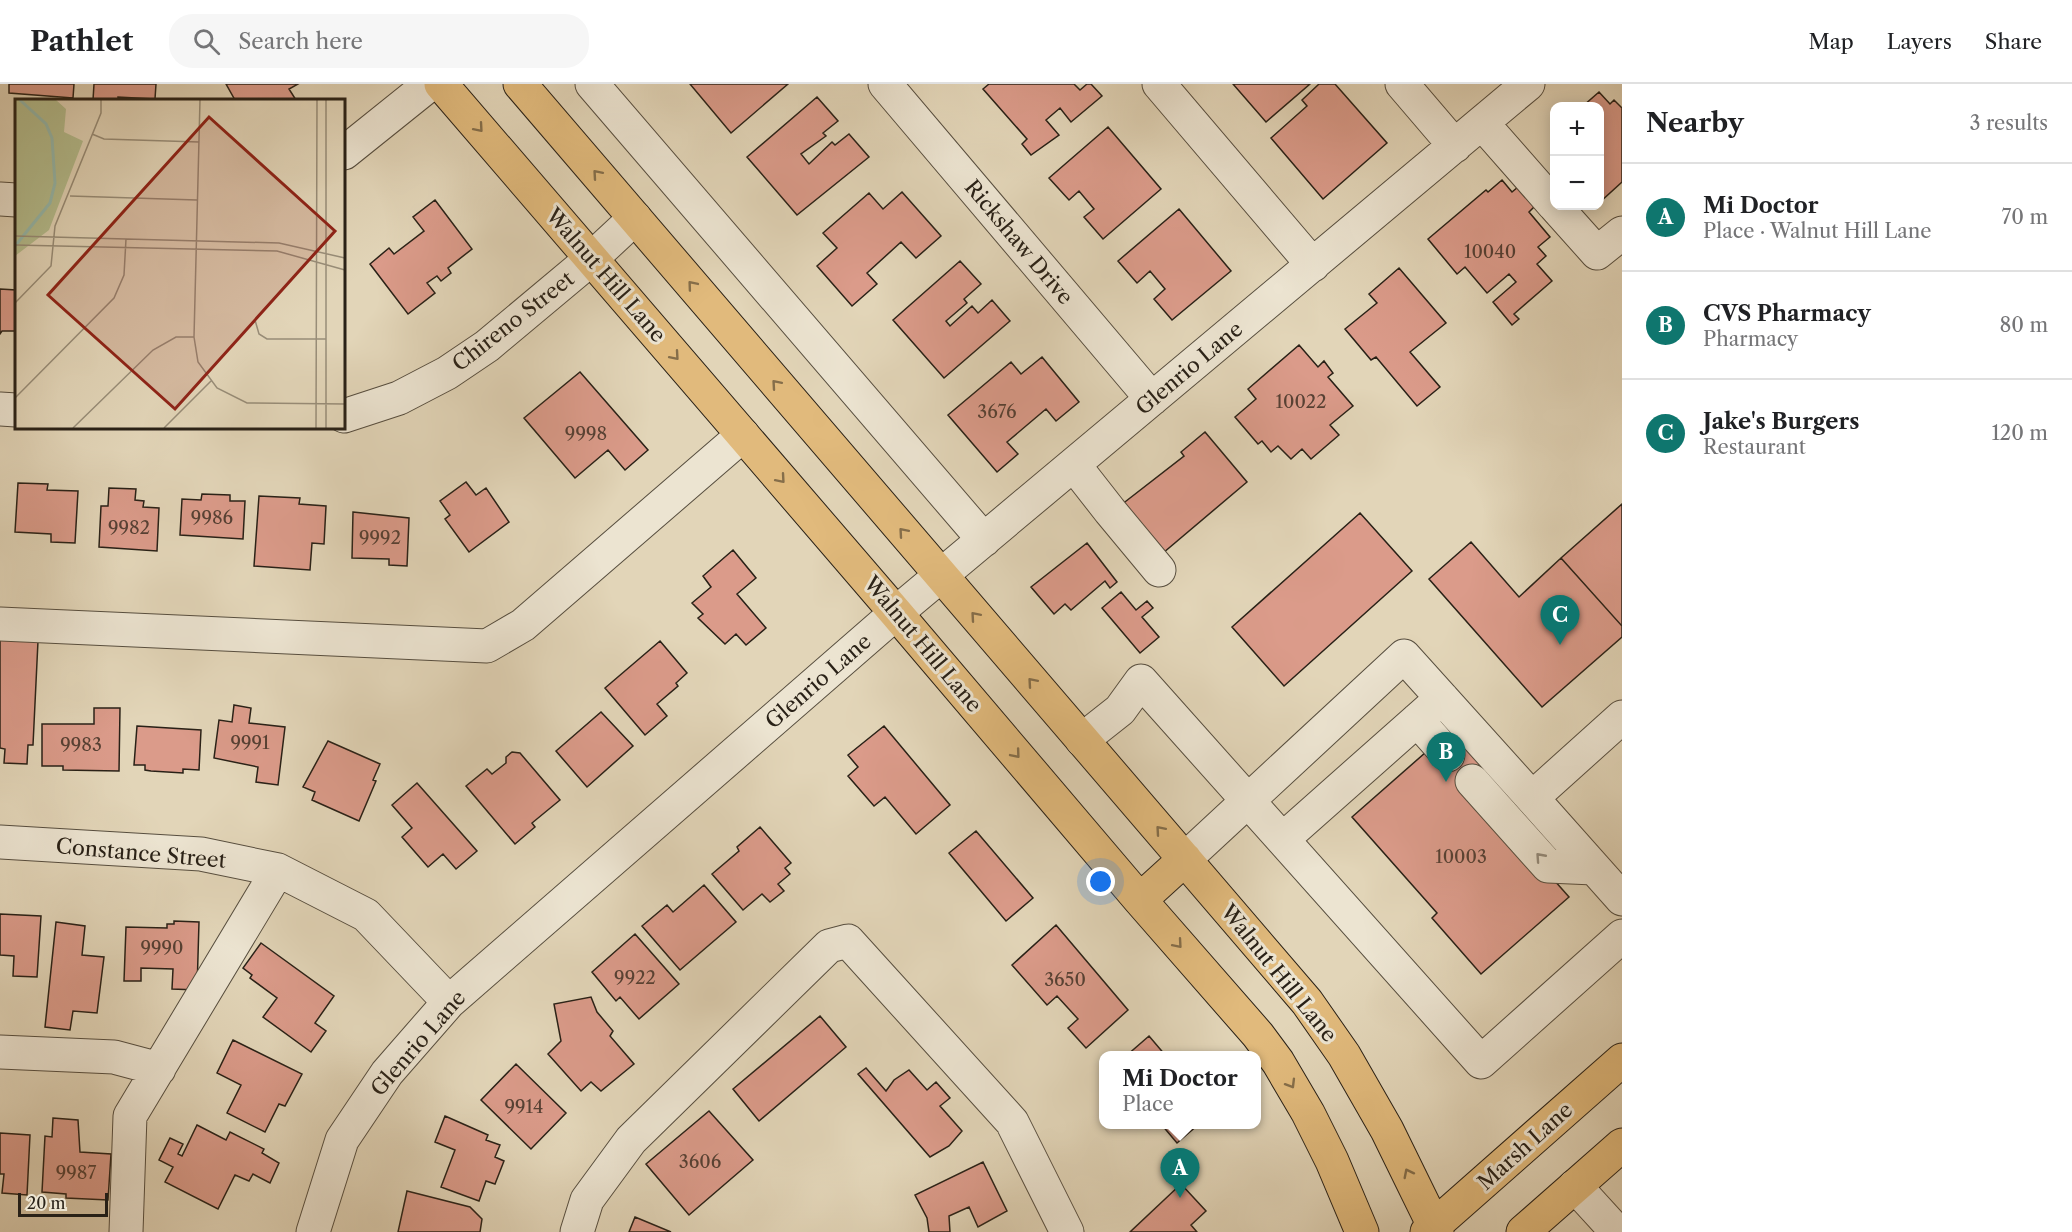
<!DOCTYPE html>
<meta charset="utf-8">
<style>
body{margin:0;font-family:"Libre Caslon Text",serif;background:#f6f6f6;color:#202124}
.controls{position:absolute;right:18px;top:18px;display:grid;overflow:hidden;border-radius:12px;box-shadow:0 3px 15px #0003}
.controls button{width:54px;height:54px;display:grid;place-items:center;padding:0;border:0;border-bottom:2px solid #e0e0e0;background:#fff;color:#202124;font:30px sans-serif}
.scale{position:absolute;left:18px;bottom:15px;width:90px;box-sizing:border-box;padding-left:6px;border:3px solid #292117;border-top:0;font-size:16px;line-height:21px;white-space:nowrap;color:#292117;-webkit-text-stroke:4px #ece4d1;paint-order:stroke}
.you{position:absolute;left:1101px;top:798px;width:21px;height:21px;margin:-15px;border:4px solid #fff;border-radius:50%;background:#1a73e8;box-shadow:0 0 0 9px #1a73e833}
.badge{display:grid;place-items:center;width:39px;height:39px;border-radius:50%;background:#0f766e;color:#fff;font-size:20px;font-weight:700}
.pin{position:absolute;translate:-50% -50px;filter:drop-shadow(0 2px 3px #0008)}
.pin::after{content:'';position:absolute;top:32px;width:21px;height:18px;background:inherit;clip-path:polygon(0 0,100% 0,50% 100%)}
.popup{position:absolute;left:1099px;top:967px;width:162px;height:78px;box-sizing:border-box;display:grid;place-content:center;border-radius:12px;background:#fff;filter:drop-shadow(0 2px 4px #0005);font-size:20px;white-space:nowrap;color:#757577}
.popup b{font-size:22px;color:#202124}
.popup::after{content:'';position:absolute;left:50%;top:100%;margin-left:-12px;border:12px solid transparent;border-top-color:#fff}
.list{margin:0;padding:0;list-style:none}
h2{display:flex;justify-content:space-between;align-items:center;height:78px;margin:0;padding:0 24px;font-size:26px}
h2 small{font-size:20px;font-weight:400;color:#757577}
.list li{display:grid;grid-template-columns:39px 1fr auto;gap:18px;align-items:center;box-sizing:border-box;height:108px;padding:0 24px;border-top:2px solid #e0e0e0}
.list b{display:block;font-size:22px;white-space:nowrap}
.list p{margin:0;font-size:20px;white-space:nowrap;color:#757577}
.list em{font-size:20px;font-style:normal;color:#757577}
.icon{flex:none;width:33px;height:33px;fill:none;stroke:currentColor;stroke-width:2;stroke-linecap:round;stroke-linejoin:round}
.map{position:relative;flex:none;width:1622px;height:1148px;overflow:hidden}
header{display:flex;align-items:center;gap:36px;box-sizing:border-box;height:84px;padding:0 30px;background:#fff;border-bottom:2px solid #e0e0e0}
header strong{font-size:28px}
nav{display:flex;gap:33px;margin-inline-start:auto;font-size:21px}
.search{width:420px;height:54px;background:#f6f6f6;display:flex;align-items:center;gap:15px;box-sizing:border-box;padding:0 21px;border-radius:24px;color:#757577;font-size:22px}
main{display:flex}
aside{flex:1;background:#fff}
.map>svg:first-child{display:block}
</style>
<header>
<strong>Pathlet</strong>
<div class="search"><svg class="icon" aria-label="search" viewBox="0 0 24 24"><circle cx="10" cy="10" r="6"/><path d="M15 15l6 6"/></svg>Search here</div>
<nav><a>Map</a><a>Layers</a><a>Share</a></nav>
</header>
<main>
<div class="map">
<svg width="1622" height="1148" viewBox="0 0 1622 1148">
<rect width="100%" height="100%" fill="#e2d5b8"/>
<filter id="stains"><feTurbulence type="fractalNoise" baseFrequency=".00333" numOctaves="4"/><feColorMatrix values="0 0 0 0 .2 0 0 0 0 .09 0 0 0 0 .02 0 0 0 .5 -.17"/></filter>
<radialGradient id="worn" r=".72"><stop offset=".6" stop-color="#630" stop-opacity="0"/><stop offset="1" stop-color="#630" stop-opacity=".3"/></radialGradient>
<path fill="#db9b8a" stroke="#292117" stroke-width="1.5" d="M 9,0 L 74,0 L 73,14 L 9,9 Z
M 94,0 L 156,0 L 155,15 L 118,13 L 118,16 L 93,16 Z
M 226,0 L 298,0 L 289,5 L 296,16 L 235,16 Z
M 690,0 L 788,0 L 731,49 Z
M 989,0 L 1074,0 L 1080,6 L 1087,0 L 1091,0 L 1102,12 L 1071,38 L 1060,24 L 1046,36 L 1059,51 L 1031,71 L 1022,60 L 1027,55 L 983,5 Z
M 1233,0 L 1310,0 L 1266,38 Z
M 1319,0 L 1335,0 L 1387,59 L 1323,115 L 1271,54 L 1307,22 L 1302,16 Z
M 1599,8 L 1610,20 L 1614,16 L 1622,24 L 1622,98 L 1600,118 L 1600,22 L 1583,22 Z
M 817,13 L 838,37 L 823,49 L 826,52 L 801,70 L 809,80 L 832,58 L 835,61 L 849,50 L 869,73 L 797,131 L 747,73 Z
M 1108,43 L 1161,105 L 1103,155 L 1084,133 L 1094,125 L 1079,107 L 1069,116 L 1049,94 Z
M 1502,96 L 1512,108 L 1518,103 L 1535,122 L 1529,128 L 1550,153 L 1538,163 L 1546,172 L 1537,180 L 1552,197 L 1514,230 L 1519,235 L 1512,241 L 1493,218 L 1516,198 L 1509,190 L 1487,209 L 1465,183 L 1457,190 L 1428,155 L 1486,106 L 1488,108 Z
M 902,108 L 941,152 L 916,174 L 901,158 L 867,189 L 877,200 L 852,222 L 817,182 L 837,164 L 823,149 L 869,109 L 883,125 Z
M 435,116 L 472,165 L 448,184 L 451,189 L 441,197 L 437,192 L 427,199 L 435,209 L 408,230 L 370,180 L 389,164 L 394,170 L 424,147 L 413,133 Z
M 1179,125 L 1231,187 L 1172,236 L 1154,215 L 1165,205 L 1150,187 L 1137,199 L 1118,177 Z
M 960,177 L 981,200 L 964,215 L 967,219 L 946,237 L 950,242 L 972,222 L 978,229 L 992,216 L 1010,237 L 944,294 L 893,236 Z
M 1399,184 L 1446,239 L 1410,268 L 1440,303 L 1417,322 L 1376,273 L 1371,276 L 1345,245 L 1377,219 L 1369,210 Z
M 0,205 L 16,206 L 16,247 L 2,247 L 0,250 Z
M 1299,261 L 1318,283 L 1324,277 L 1333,289 L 1328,293 L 1353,322 L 1330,341 L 1339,351 L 1311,375 L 1302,365 L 1291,375 L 1278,362 L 1271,368 L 1262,357 L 1258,360 L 1235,333 L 1256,315 L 1248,305 Z
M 1042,273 L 1079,318 L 1056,337 L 1046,325 L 1007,358 L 1018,370 L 997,388 L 948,331 L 1011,278 L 1021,290 Z
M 580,288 L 648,366 L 625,386 L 608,366 L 575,394 L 524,334 Z
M 1205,348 L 1247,398 L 1163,469 L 1121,421 L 1184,372 L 1181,368 Z
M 466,398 L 476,411 L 486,404 L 509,438 L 469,468 L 445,435 L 450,431 L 440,417 Z
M 18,399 L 48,400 L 47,406 L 78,407 L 75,459 L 51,458 L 51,450 L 15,448 Z
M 109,404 L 136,405 L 135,416 L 144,417 L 143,423 L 159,424 L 157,467 L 99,463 L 101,422 L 108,422 Z
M 202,410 L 230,411 L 230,417 L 245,417 L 243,455 L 180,451 L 182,415 L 201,416 Z
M 259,412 L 300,414 L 299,420 L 326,422 L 324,460 L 312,459 L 310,486 L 254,482 Z
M 1622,420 L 1622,542 L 1561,474 Z
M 353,428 L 409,434 L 407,482 L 389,481 L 389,475 L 352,474 Z
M 1360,429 L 1412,487 L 1284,602 L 1232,543 Z
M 1471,458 L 1519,513 L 1561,474 L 1622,542 L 1622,553 L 1542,623 L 1429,495 Z
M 1087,459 L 1117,498 L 1110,504 L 1105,497 L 1071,526 L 1065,520 L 1054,530 L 1031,503 Z
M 733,466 L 756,494 L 737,510 L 766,544 L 746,561 L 736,550 L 725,560 L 698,534 L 703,530 L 692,519 L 711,503 L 703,492 Z
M 1121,508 L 1136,526 L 1147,517 L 1153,524 L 1142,533 L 1159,553 L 1140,569 L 1102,524 Z
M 0,555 L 38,557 L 33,661 L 28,661 L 27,680 L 4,679 L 5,665 L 0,664 Z
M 660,557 L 687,589 L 676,599 L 678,602 L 657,620 L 667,632 L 645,651 L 605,604 Z
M 234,621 L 251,624 L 249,639 L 285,643 L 278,701 L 256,698 L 258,683 L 214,674 L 219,636 L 232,638 Z
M 94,624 L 120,624 L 119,687 L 63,686 L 63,682 L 42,682 L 42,640 L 94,640 Z
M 601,628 L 633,662 L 587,703 L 556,667 Z
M 137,642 L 201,646 L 199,686 L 183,685 L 183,689 L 151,687 L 145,686 L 145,681 L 134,681 Z
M 884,642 L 950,721 L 916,750 L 885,713 L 874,722 L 848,692 L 858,683 L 848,671 Z
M 328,657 L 380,680 L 373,696 L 376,697 L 359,737 L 312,716 L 315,708 L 303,703 Z
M 1463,658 L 1486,684 L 1469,700 L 1569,813 L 1481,890 L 1432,834 L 1437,829 L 1352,733 L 1434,661 L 1445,674 Z
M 512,668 L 520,669 L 560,716 L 532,739 L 535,743 L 515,760 L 466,702 L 487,685 L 492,690 L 506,679 L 506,673 Z
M 417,699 L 477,767 L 456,785 L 443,770 L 428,783 L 402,753 L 412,744 L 392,721 Z
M 760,743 L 791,779 L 785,784 L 790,790 L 778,800 L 784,807 L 770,818 L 762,810 L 743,826 L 712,790 L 739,767 L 737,763 Z
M 976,747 L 1033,814 L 1006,837 L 949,769 Z
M 704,801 L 736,838 L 680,886 L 642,842 L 667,821 L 673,828 Z
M 0,830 L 41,832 L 37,893 L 13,892 L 14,872 L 0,871 Z
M 174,837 L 199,838 L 197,906 L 172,905 L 173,885 L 141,884 L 141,897 L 124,897 L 126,843 L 167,844 L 167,840 L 174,840 Z
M 56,838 L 85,842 L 82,871 L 104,873 L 97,929 L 73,927 L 70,946 L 45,943 Z
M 1056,841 L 1128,926 L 1086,964 L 1068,944 L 1078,935 L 1057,912 L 1047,921 L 1012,881 Z
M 635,850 L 679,900 L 639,935 L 620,913 L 616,917 L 592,888 Z
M 261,859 L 334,912 L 315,939 L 326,947 L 311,968 L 263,933 L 277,914 L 250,894 L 252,891 L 243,884 Z
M 591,913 L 597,928 L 613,947 L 610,952 L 634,980 L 601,1007 L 591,998 L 581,1007 L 548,970 L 561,957 L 554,920 Z
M 820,932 L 846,963 L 759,1037 L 733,1005 Z
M 1149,952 L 1166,972 L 1126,972 Z
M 233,956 L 302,990 L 285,1022 L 279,1020 L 265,1048 L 227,1029 L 241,1001 L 217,989 Z
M 516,980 L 566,1029 L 531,1065 L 481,1016 Z
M 866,984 L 886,1007 L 894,996 L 909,986 L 927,1006 L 936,998 L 950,1014 L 940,1022 L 962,1047 L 949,1062 L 930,1073 L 858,990 Z
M 709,1027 L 753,1076 L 689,1131 L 646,1080 Z
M 445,1032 L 488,1051 L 486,1056 L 500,1061 L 495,1073 L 504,1077 L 495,1100 L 486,1097 L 479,1117 L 441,1103 L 455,1066 L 435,1058 Z
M 53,1034 L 78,1036 L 80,1068 L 111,1070 L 108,1116 L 66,1114 L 66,1110 L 42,1108 L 45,1052 L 52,1053 Z
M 1161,1040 L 1199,1040 L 1177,1059 Z
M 197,1041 L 226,1056 L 230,1048 L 264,1065 L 262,1069 L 279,1079 L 270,1099 L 253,1090 L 249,1097 L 235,1091 L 218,1125 L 165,1098 L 173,1083 L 159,1076 L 170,1054 L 183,1060 L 178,1070 L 182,1072 Z
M 0,1049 L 30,1051 L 27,1111 L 2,1109 L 4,1090 L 0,1090 Z
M 983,1078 L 1007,1127 L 978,1143 L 969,1123 L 949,1132 L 950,1148 L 929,1148 L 927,1134 L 915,1111 Z
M 1181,1100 L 1206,1127 L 1191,1141 L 1197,1148 L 1130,1148 Z
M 407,1107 L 470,1123 L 482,1135 L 480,1148 L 398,1148 Z
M 635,1133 L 671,1148 L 629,1148 Z"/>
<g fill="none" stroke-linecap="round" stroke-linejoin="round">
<g stroke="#574e3f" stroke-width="35">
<path id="minor" d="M 592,0 L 984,456
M 885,0 L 1152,315
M 1159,0 L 1313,181
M 1402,0 L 1455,62
M 1482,39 L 1554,121
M 344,69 L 430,0
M 0,115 L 16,116
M 1555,122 L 1597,169 L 1622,149
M 0,325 L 16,326
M 344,332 L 399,314 L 447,289 L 487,262 L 591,175 L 635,134
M 1074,381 L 1110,427 L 1159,486
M 0,540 L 487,562 L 523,541 L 743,351
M 1417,636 L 1448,671
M 1082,656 L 1120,626 L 1141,597 L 1481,978 L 1622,852
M 1472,697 L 1548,782 L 1594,784
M 1532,714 L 1622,815
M 1283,755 L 1442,614
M 0,758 L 201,770 L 278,786 L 366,831 L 449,918
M 1185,775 L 1404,572 L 1532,714 L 1622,633
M 0,968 L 114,973 L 159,985
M 1575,1102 L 1617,1148
M 126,1148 L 130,1032 L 278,786
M 313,1148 L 342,1056 L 387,989 L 449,918 L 896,529 L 1528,0
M 577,1148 L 587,1116 L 631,1056 L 829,862 L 848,857 L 1012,1038 L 1067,1148"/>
</g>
<g stroke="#292117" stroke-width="35">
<path id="major" d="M 441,0 L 896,529 L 1140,816 L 1258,951 L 1278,978 L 1308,1029 L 1332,1077 L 1362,1148
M 520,0 L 1307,918 L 1344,971 L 1387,1046 L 1437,1148
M 1140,816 L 1185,775
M 1427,1148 L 1622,976
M 1523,1148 L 1622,1061"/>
</g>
<use href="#minor" stroke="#ece4d1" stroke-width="33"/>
<use href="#major" stroke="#e1ba7c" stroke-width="33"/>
</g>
<defs><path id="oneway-chevron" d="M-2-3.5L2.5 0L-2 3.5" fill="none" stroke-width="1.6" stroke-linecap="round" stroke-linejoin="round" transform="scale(1.5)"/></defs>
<g stroke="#856e4a">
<use href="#oneway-chevron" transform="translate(479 44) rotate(49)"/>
<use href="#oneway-chevron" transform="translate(597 90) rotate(-131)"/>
<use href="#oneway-chevron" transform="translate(692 201) rotate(-130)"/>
<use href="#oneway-chevron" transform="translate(675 272) rotate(49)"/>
<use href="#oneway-chevron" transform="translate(776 300) rotate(-131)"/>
<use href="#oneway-chevron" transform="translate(781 395) rotate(49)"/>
<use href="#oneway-chevron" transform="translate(903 448) rotate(-131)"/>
<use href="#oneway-chevron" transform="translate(975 532) rotate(-131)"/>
<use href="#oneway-chevron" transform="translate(1032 598) rotate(-131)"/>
<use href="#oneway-chevron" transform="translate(1016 670) rotate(50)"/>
<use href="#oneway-chevron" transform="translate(1160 746) rotate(-131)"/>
<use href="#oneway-chevron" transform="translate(1178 860) rotate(49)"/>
<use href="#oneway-chevron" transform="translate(1291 1000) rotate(59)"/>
<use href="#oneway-chevron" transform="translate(1408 1089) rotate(-117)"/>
</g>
<use stroke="#948c7d" href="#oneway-chevron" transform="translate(1540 773) rotate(-132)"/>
<g text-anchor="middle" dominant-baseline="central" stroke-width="6" stroke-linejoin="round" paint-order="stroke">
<g font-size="18" fill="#564034">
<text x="1490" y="168">10040</text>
<text x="1301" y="318">10022</text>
<text x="997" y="328">3676</text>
<text x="586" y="350">9998</text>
<text x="212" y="434">9986</text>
<text x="129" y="444">9982</text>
<text x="380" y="454">9992</text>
<text x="250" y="659">9991</text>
<text x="81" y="661">9983</text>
<text x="1461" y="773">10003</text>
<text x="162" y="864">9990</text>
<text x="635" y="894">9922</text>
<text x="1065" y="896">3650</text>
<text x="524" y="1023">9914</text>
<text x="700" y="1078">3606</text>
<text x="76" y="1089">9987</text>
</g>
<g font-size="21" fill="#292117" stroke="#ece4d1">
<text transform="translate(1019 158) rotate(50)">Rickshaw Drive</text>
<text transform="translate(606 191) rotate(49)">Walnut Hill Lane</text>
<text transform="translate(513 237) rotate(-38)">Chireno Street</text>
<text transform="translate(1189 284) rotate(-40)">Glenrio Lane</text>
<text transform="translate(923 560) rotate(50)">Walnut Hill Lane</text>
<text transform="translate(818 597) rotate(-41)">Glenrio Lane</text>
<text transform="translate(141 769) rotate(5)">Constance Street</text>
<text transform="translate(1279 889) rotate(51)">Walnut Hill Lane</text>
<text transform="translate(418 959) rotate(-49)">Glenrio Lane</text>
<text transform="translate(1525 1062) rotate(-42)">Marsh Lane</text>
</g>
</g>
<g transform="translate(15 15)">
<rect width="330" height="330" fill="#e2d5b8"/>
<path d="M 0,1 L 41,1 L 51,10 L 49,33 L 68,42 L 34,131 L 0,157 Z" fill="#b4bd8e"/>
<path fill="none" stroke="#95b9ac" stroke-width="3" d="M 0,147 L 35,104 L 40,84 L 37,39 L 31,25 L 5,1"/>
<path fill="none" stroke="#988d78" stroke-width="1.5" d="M 185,1 L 179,238 L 183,263 L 202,289 L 232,304 L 330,305M 311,1 L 311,329M 77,35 L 89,40 L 184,43M 55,97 L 182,101M 0,137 L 264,144 L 330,159M 0,146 L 262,152 L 330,171M 0,204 L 36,167 L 40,127 L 86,14 L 86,1M 240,221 L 244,235 L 252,240 L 311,240M 0,299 L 99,199 L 109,176 L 111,140M 58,329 L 138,251 L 161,238 L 179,238M 149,329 L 196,282M 301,329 L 302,1"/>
<path fill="#8f2418" fill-opacity="0.15" stroke="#8f2418" stroke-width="3" d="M 194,18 L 320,132 L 160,310 L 33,196 Z"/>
<rect width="330" height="330" fill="none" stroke="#292117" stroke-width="3"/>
</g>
<rect width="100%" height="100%" filter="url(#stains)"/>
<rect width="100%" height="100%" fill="url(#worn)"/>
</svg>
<div class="controls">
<button>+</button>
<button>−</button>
</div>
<div class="scale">20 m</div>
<div class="you"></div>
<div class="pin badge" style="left:1180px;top:1114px">A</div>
<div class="popup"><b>Mi Doctor</b>Place</div>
<div class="pin badge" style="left:1446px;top:698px">B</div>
<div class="pin badge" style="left:1560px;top:561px">C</div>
</div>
<aside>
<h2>Nearby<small>3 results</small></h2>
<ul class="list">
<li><span class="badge">A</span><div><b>Mi Doctor</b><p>Place · Walnut Hill Lane</p></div><em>70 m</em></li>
<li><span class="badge">B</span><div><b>CVS Pharmacy</b><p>Pharmacy</p></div><em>80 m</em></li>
<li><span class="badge">C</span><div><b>Jake's Burgers</b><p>Restaurant</p></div><em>120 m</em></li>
</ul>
</aside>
</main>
